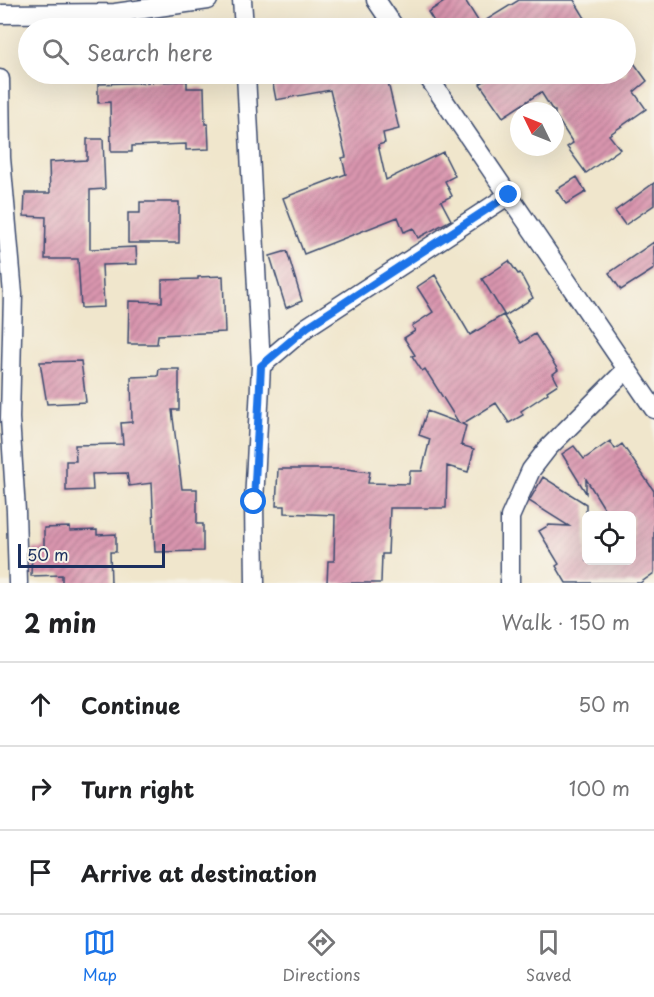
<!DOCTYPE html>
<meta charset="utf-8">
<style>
body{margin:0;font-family:"Playpen Sans",sans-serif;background:#f6f6f6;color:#202124}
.controls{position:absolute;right:18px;bottom:18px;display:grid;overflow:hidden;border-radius:9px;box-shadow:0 6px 24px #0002}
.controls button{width:54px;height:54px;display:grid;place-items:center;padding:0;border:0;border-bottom:2px solid #e0e0e0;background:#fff;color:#202124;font:30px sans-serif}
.compass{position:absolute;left:510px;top:102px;width:54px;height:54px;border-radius:50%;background:#fff;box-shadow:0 6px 24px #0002;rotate:313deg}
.scale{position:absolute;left:18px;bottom:15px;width:147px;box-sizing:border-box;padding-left:6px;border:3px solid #1b2f5e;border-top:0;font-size:16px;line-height:21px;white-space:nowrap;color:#1b2f5e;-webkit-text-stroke:4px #f7f3e8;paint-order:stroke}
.stop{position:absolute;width:18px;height:18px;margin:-14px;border:4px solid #1a73e8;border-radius:50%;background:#fff}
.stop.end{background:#1a73e8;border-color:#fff;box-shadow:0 2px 6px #0008}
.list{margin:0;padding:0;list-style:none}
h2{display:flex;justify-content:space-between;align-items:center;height:78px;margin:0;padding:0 24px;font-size:26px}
h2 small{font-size:20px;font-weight:400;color:#757577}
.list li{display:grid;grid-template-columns:39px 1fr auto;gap:18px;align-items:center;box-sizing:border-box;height:84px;padding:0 24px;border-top:2px solid #e0e0e0}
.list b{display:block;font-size:22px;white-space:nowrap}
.list em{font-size:20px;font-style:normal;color:#757577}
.icon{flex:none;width:33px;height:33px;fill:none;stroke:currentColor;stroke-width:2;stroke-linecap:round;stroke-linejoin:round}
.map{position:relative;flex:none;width:654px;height:583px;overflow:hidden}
.search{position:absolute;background:#fff;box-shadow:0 6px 24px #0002;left:18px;right:18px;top:18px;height:66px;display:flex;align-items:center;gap:15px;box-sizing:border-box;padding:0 21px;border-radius:33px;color:#757577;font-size:22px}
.sheet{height:330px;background:#fff}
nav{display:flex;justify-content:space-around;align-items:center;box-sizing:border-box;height:84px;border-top:2px solid #e0e0e0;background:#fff;font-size:16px;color:#757577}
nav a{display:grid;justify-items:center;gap:3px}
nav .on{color:#1a73e8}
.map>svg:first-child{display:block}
</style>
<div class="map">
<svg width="654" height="583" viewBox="0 0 654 583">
<defs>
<pattern id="building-hatch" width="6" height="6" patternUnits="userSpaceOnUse" patternTransform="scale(1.5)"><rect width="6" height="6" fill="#d995ae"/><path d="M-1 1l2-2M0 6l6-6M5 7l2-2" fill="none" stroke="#af7a91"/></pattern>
</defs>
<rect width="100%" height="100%" fill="#f7f3e8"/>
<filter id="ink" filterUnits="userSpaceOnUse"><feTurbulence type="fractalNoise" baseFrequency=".0167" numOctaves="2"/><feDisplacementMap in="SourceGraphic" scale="12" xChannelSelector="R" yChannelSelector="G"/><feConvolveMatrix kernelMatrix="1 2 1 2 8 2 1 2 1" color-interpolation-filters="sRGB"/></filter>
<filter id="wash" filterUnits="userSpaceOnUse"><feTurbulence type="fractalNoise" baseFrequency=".008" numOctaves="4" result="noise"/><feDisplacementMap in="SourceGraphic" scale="24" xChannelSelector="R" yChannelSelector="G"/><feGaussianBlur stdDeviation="1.35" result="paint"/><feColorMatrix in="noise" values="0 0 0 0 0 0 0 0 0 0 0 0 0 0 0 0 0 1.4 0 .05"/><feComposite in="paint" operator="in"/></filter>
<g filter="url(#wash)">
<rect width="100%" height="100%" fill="#f0e6cc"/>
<g id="blocks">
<path fill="url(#building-hatch)" d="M 447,0 L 465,0 L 480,24 L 519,0 L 574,0 L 591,28 L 438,28 L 428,12 Z
M 626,52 L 647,81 L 634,92 L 646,109 L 609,135 L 620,149 L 586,173 L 567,147 L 573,143 L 555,115 L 555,111 L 553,111 L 541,92 L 503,117 L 480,84 L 495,74 L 626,74 Z
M 271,74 L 386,74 L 399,129 L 383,133 L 385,143 L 378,145 L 386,180 L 443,152 L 455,176 L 445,181 L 452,196 L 441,201 L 451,220 L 418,238 L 413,228 L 404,232 L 398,217 L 304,254 L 283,198 L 346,174 L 342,158 L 346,157 L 330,90 L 276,100 Z
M 187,81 L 187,88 L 204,88 L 205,124 L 208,124 L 209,149 L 186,150 L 186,144 L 132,146 L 132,152 L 111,152 L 110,102 L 98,103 L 98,84 Z
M 87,139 L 103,139 L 105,189 L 90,190 L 90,249 L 136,247 L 137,264 L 102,265 L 104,307 L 81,308 L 78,259 L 45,259 L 46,217 L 24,216 L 25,193 L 50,193 L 49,162 L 87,160 Z
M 577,177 L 586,192 L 566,204 L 556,190 Z
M 654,183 L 654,205 L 625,225 L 615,211 Z
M 140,202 L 179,202 L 179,243 L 128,243 L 128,213 L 140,213 Z
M 654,242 L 654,269 L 621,290 L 609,273 Z
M 287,251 L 302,301 L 286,308 L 270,256 Z
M 509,261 L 518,274 L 520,273 L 533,298 L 505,316 L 482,279 Z
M 435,275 L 470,335 L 503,315 L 521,343 L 535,334 L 558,370 L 553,374 L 558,384 L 547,391 L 548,393 L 521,411 L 523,415 L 509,423 L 496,403 L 462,424 L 466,426 L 461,445 L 474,449 L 468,472 L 447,466 L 446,508 L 390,508 L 388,554 L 382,554 L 381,583 L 327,583 L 328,561 L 334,561 L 335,515 L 285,513 L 285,506 L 276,506 L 278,469 L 346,469 L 370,472 L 368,483 L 409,484 L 410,471 L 422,471 L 430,439 L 419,435 L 427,411 L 459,423 L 425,369 L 422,371 L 412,356 L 415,355 L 404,338 L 415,331 L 412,326 L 433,312 L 417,287 Z
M 223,276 L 225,332 L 158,335 L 157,344 L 128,344 L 129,301 L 162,302 L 162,280 L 198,279 L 198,277 Z
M 81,361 L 86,402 L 47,404 L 40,362 Z
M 159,369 L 179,369 L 179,410 L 172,410 L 182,489 L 197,489 L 197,524 L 203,524 L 203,551 L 155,552 L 152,483 L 129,486 L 127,473 L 92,474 L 93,490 L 66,491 L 66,461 L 76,461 L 75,445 L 123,444 L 121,423 L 132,422 L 131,377 L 158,376 Z
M 610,441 L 615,449 L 622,444 L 654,491 L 654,573 L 640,583 L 566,583 L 556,566 L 559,564 L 539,531 L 549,525 L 569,526 L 529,501 L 543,477 L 586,504 L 586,561 L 632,561 L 632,516 L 609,516 L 586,479 L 586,493 L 562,454 L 574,446 L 584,459 Z
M 70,527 L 70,531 L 97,530 L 97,535 L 116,534 L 116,552 L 110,552 L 111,583 L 62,583 L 62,575 L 31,576 L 32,549 L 44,548 L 44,528 Z"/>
</g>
</g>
<g filter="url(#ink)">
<use href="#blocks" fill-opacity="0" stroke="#3b4a6e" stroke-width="1.5"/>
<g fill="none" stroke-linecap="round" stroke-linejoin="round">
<g stroke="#3b4a6e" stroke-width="21">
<path id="minor" d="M 242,0 L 244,28
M 376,0 L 395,28
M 0,14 L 115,13 L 208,0
M 246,74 L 261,366
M 426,74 L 654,409
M 0,79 L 1,158 L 13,294 L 10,418 L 16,511 L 18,583
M 255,583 L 254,502 L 261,366 L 307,327 L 509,195
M 510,583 L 510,517 L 531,470 L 548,448 L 627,369"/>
</g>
<use href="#minor" stroke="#fff" stroke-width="18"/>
</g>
</g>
<g fill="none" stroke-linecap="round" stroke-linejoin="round" filter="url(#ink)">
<path stroke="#1a73e8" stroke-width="8" d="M 254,502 L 261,366 L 307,327 L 509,195"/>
</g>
</svg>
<div class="controls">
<button><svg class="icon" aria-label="locate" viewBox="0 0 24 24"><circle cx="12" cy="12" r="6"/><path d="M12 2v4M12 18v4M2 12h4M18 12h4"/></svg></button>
</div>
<svg class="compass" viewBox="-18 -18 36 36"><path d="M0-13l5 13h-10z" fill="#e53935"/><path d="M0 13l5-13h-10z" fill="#757577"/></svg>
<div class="scale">50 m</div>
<div class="stop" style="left:254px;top:502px"></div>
<div class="stop end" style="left:509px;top:195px"></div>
<div class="search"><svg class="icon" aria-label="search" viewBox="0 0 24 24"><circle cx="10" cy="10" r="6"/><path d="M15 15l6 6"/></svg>Search here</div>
</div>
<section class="sheet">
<h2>2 min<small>Walk · 150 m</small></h2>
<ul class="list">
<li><svg class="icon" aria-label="ahead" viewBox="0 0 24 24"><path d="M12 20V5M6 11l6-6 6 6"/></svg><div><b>Continue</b></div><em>50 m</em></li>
<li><svg class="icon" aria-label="right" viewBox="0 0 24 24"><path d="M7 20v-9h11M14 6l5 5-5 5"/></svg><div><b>Turn right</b></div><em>100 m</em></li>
<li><svg class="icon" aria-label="arrive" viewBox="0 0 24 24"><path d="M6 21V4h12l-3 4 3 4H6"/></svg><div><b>Arrive at destination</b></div></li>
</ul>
</section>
<nav>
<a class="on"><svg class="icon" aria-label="map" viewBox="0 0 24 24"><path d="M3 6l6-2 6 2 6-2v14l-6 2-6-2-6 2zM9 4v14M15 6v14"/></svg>Map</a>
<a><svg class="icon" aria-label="directions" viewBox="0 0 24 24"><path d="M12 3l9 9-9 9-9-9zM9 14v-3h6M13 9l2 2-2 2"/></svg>Directions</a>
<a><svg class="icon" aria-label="saved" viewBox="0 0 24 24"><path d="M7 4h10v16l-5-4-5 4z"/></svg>Saved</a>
</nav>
